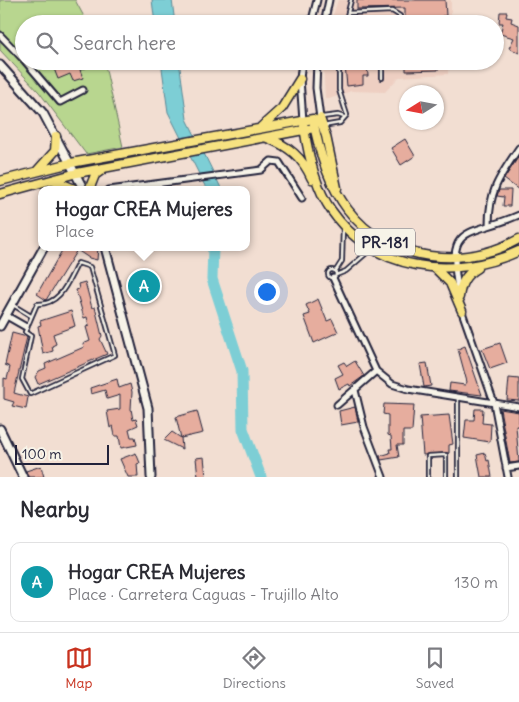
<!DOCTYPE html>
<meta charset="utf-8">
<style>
body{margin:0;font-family:Delius,sans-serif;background:#f7f7f7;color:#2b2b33}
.compass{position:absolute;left:399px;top:85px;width:45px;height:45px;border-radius:50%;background:#fff;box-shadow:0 1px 4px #0004;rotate:259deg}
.scale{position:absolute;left:15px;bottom:12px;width:94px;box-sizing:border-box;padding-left:5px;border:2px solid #22223b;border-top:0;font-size:14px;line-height:18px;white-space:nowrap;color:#22223b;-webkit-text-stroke:4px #f7f3e8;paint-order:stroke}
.you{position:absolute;left:266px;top:291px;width:18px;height:18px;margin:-12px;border:4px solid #fff;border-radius:50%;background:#1a73e8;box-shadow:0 0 0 8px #1a73e833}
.badge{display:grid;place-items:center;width:32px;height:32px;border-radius:50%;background:#c8321e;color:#fff;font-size:16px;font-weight:700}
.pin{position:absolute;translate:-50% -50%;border:2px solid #fff;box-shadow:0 1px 5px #0006}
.popup{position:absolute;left:38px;top:186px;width:212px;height:65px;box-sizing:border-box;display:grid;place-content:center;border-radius:10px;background:#fff;filter:drop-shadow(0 1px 4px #0005);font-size:16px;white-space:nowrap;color:#7c7c81}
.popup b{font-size:19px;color:#2b2b33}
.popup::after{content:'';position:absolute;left:50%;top:100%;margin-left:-10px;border:10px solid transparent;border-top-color:#fff}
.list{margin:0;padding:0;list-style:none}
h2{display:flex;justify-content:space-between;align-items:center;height:65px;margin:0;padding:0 20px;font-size:21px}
h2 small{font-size:16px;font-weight:400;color:#7c7c81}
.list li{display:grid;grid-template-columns:32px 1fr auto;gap:15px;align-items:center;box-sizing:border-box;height:80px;margin:0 10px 10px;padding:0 10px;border:1px solid #e1e1e2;border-radius:10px}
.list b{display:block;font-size:19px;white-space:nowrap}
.list p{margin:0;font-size:16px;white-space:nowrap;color:#7c7c81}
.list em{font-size:16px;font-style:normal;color:#7c7c81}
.icon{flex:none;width:28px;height:28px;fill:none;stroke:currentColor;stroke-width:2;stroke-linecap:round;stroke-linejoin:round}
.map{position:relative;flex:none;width:519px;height:477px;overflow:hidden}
.search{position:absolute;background:#fff;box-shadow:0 1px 4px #0004;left:15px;right:15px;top:15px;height:55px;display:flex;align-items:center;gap:12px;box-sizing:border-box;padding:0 18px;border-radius:28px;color:#7c7c81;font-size:19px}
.sheet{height:155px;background:#fff}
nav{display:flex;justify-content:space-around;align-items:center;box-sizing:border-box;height:70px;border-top:1px solid #e1e1e2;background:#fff;font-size:14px;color:#7c7c81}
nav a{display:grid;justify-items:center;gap:2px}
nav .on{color:#c8321e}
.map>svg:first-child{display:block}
</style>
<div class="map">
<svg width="519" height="477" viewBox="0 0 519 477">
<rect width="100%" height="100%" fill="#f2ded2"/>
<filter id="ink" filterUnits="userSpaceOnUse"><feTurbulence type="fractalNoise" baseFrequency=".02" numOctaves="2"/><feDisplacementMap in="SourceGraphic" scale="10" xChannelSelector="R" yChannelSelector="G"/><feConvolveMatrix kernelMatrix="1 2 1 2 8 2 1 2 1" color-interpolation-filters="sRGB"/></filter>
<g filter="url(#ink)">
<path fill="#eecfc2" d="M 338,0 L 451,0 L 451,24 L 330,24 Z
M 323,61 L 449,61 L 448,74 L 399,77 L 385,92 L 351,91 L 329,99 L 325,98 Z"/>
<path fill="#b8d68f" stroke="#6d7c65" d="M 0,0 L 75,0 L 88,24 L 24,24 L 24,61 L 104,61 L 123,147 L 86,154 L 39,92 L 0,50 Z"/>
<path fill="#7dced5" stroke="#598997" d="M 152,0 L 172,0 L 175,24 L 155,24 Z
M 161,61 L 179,61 L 187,119 L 222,190 L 207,190 L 168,112 Z"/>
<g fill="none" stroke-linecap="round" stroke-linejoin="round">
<path stroke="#7dced5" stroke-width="11" d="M 213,247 L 212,279 L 242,371 L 243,429 L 261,477"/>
</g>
<path fill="#e6ad9e" stroke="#22223b" d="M 357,0 L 445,0 L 446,16 L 442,16 L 442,24 L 405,24 L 405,8 L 357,9 Z
M 500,12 L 507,12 L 506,17 L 512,18 L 511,22 L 519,25 L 519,53 L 509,48 L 514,38 L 500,34 L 503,23 L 499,23 Z
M 51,61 L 86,61 L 88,67 L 80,70 L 83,78 L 73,81 L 70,74 L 58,79 Z
M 406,61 L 438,61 L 438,70 L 406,71 Z
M 367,64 L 368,76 L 363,76 L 363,84 L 347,86 L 345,66 Z
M 405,139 L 415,156 L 401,165 L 391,148 Z
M 519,156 L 519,190 L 504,179 Z
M 499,190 L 511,190 L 510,206 L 503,206 L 504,197 L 497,196 Z
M 64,247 L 98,247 L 97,260 L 89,258 L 77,250 L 46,300 L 37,294 Z
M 156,281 L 157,291 L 132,291 L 132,282 Z
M 85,282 L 92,308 L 95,307 L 102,336 L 100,339 L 107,354 L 38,384 L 35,377 L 39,371 L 46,368 L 45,364 L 84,347 L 83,344 L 90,341 L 86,327 L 89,326 L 87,317 L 84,318 L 76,290 L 79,289 L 78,284 Z
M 318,299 L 327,321 L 332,319 L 338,332 L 314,343 L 304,316 L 310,314 L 306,305 Z
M 71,311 L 75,326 L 53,334 L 56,344 L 52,346 L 53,351 L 43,354 L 38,326 L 41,325 L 40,321 Z
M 12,333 L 27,337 L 14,393 L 28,397 L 26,409 L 12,406 L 14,402 L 4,399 L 4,378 L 7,379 L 10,367 L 5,365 Z
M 500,343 L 507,363 L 490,369 L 482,349 Z
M 465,346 L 482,395 L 449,391 L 450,383 L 465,385 L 467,382 L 458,349 Z
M 355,361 L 364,376 L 350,386 L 349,384 L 339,389 L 335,378 L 343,374 L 338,365 L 344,362 L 347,366 Z
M 427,363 L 431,386 L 424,387 L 420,364 Z
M 509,378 L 519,379 L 519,401 L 507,400 Z
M 117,379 L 119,388 L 130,384 L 132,392 L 131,409 L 133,420 L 136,419 L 138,425 L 129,429 L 131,437 L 135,437 L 137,445 L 121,448 L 119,436 L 115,436 L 113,426 L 110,428 L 107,411 L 120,409 L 120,395 L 107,399 L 105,390 L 91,394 L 90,388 Z
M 384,404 L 414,405 L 412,431 L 403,431 L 403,445 L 397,445 L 399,457 L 381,460 L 380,456 L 390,453 L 389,449 L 392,449 L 391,436 L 388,435 L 388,415 L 383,414 Z
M 355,407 L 358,422 L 341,425 L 339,411 Z
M 475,409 L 483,409 L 482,423 L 491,424 L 490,442 L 464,438 L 466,420 L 474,420 Z
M 500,409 L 519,412 L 519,426 L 516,426 L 519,462 L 510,463 Z
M 197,411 L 203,433 L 181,438 L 176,417 Z
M 449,415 L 453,444 L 449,445 L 449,453 L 423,455 L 420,417 Z
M 172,432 L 181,438 L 182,449 L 164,440 Z
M 136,453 L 140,463 L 137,464 L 138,477 L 128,477 L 120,459 Z
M 485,453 L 487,461 L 489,460 L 492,477 L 481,477 L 477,455 Z
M 204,457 L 206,477 L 198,477 L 196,458 Z
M 41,466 L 44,477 L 28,477 L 26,471 Z"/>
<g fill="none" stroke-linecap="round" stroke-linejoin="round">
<g stroke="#22223b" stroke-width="6">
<path id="lane" d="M 348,13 L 392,11 L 400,16 L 400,24
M 345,24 L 351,0
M 382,61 L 382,78
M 322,117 L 338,115 L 344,117
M 323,126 L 340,123 L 347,115 L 339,90 L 339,61
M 78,263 L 90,267 L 115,355 L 30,394 L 22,379 L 31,336 L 25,332 L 37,304 C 61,305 68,281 78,263 Z
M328 274a4 4 0 1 1 8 0a4 4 0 1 1-8 0Z
M 335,272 L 342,261 L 343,226
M 336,275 L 346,271 L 370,250
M 13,305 L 31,316
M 458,398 L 458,477
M 428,477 L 428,456 L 446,455 L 446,477"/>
</g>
<g stroke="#22223b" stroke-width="9">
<path id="street" d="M 311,24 L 317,0
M 324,24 L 329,0
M 0,35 L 24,60
M 25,61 L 60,102 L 83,90
M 302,61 L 300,79 L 303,121
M 317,61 L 316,88 L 320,118
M 109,190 L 254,171 L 261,170 L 271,161 L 279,162 L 302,198
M 489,225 C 489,190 500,176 519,148
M 333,278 L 376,371 L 392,384 L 408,389 L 519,407
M 459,294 C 445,221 467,238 519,215
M 461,309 L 494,403 L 508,477
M 5,315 L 26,327
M 355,390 L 364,427 L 383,477
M 337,405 L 376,371
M 506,468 L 519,466"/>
</g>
<g stroke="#22223b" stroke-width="11">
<path id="secondary" d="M 0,65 L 43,113 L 84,190
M 105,247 L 148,408 L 151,477
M 0,326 L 44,247
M 0,429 L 23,477"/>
</g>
<g stroke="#22223b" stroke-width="11">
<path id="primary" d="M 320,118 L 326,136 L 337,188
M 261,127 L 282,108 L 300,79
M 304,127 C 308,154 315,187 331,210 C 374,272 454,281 519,251
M 267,138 C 289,146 302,157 312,179
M 37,171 L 55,151 L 56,136
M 53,180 L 77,190
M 0,181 L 71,163 L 313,119 C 325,188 354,245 430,256 C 461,260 492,254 519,239
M 89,190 L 95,175 L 102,170
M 0,194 L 77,173 L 314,128
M 435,268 L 450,283 L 462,311
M 459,297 C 461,283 465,275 477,268"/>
</g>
<use href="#lane" stroke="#f7f3e8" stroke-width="2.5"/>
<use href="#street" stroke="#f7f3e8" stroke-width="5"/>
<use href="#secondary" stroke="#f7f3e8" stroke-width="7"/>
<use href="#primary" stroke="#f7e281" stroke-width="8"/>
</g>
</g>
<g text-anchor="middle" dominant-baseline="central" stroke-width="5" stroke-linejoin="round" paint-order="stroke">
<rect fill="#f7f3e8" stroke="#62616f" stroke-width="1" x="355" y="228.5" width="60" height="27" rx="4"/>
<g font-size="16" font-weight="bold" fill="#22223b">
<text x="385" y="242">PR-181</text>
</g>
</g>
</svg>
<svg class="compass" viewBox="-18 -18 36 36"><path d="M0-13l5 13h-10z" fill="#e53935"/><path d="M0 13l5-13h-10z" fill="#7c7c81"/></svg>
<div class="scale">100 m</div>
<div class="you"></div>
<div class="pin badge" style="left:144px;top:286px;background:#0f9aa8">A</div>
<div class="popup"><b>Hogar CREA Mujeres</b>Place</div>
<div class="search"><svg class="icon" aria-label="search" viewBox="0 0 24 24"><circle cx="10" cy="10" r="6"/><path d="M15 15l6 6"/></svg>Search here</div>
</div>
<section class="sheet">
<h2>Nearby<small></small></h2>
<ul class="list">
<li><span class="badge" style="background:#0f9aa8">A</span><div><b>Hogar CREA Mujeres</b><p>Place · Carretera Caguas - Trujillo Alto</p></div><em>130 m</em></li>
</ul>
</section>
<nav>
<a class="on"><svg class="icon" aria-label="map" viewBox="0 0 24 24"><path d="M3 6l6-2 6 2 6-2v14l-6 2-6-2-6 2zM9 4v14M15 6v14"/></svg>Map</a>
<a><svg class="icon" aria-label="directions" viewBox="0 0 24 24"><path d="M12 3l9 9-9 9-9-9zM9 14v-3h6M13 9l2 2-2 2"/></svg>Directions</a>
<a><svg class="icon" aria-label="saved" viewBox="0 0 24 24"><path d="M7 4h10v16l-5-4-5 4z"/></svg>Saved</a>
</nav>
